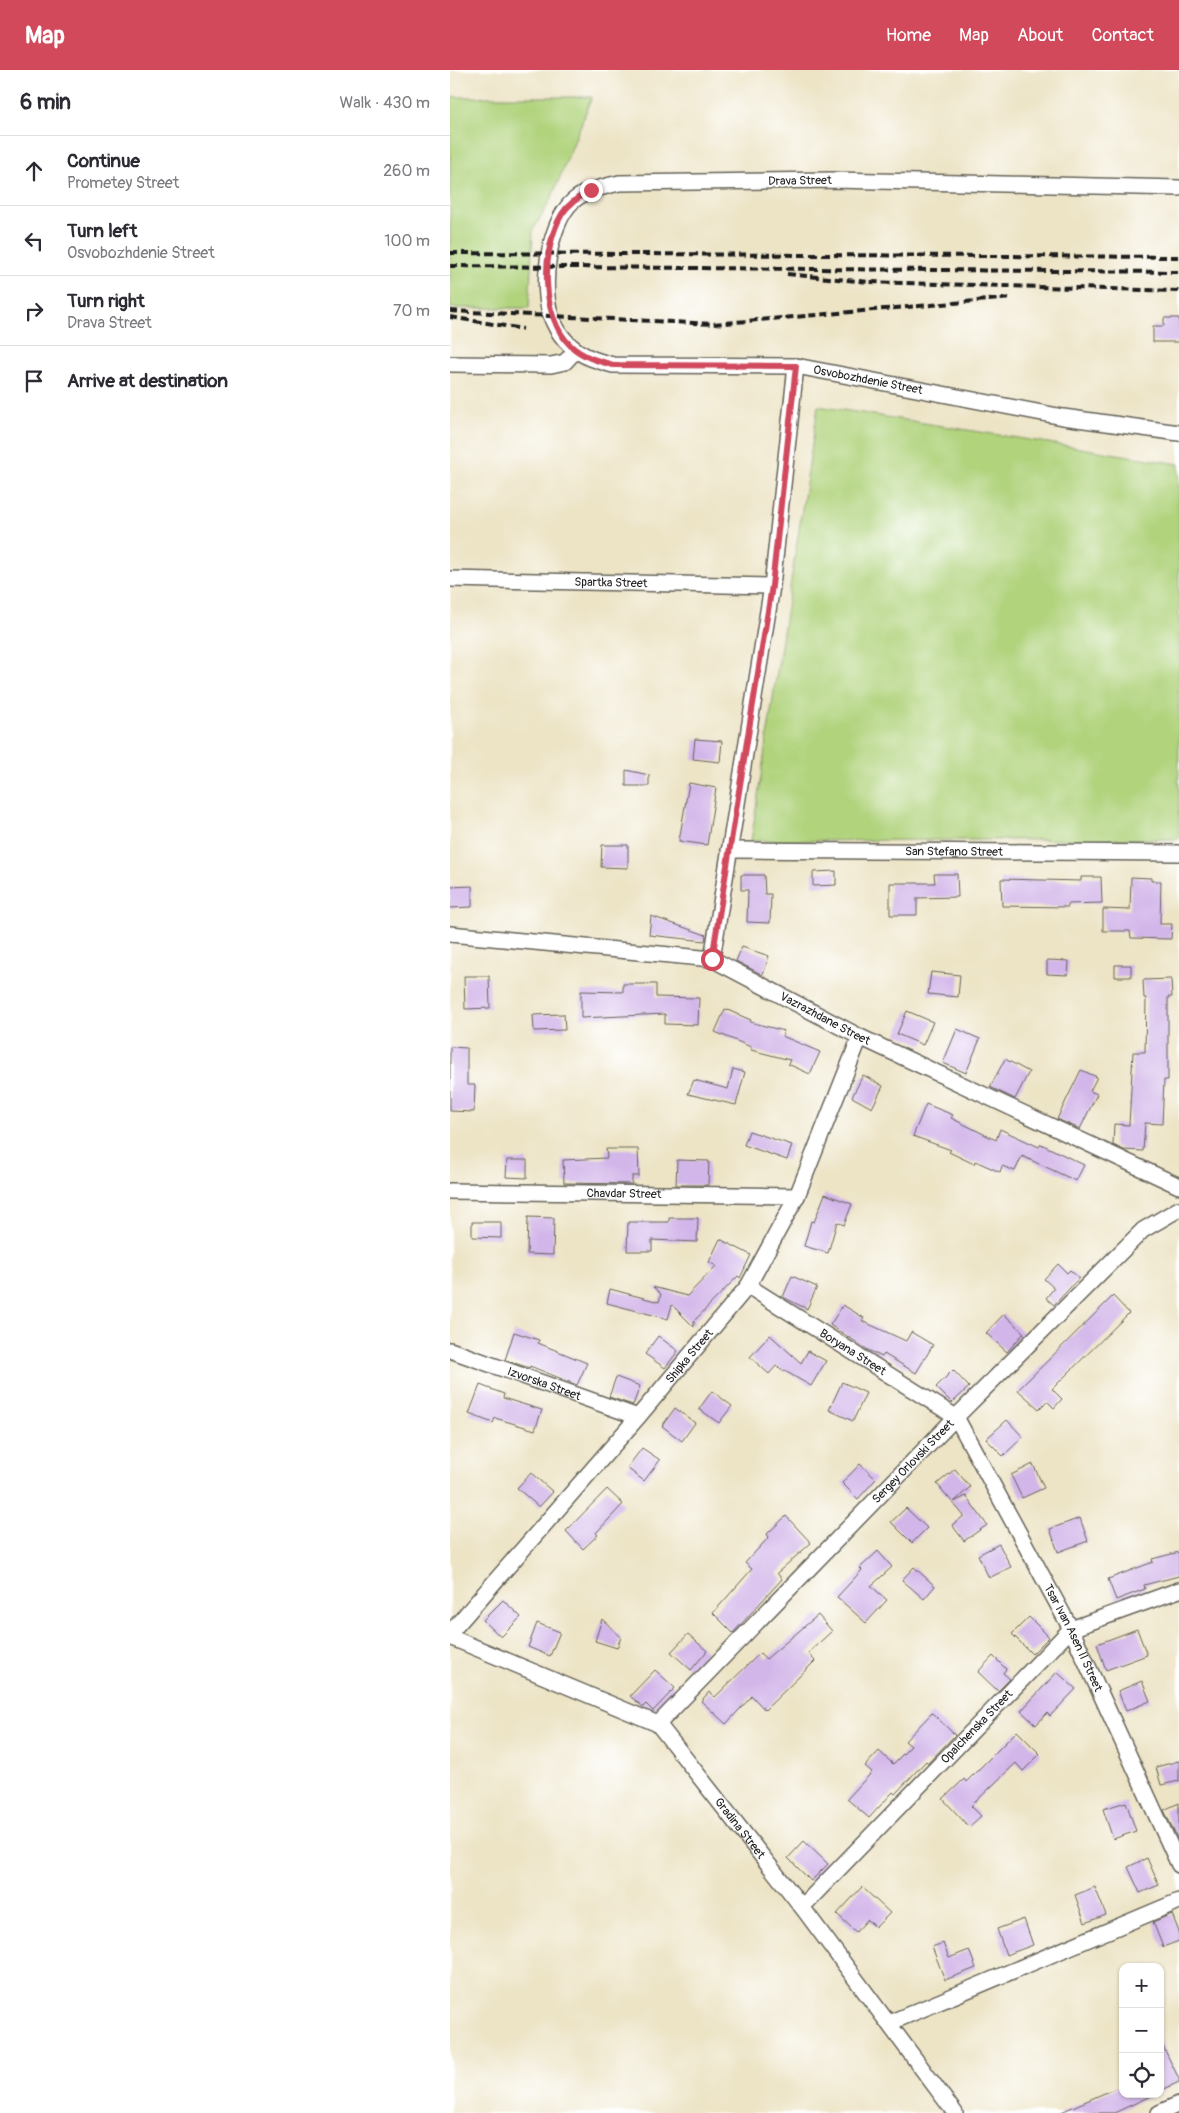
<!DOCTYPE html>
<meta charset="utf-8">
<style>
body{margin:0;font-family:Pangolin,sans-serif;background:#f7f7f7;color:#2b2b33}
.controls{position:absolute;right:15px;bottom:15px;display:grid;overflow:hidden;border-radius:10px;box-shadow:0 1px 4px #0004}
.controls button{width:45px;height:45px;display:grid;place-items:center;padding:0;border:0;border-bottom:1px solid #e1e1e2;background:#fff;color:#2b2b33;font:25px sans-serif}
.stop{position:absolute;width:15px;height:15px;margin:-11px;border:4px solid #d1495b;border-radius:50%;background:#fff}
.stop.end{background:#d1495b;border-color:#fff;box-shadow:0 1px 5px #0008}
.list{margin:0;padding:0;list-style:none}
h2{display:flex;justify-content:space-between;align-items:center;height:65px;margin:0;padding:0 20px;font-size:21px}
h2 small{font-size:16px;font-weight:400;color:#7c7c81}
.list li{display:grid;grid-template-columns:32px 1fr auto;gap:15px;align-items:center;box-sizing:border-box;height:70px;padding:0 20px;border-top:1px solid #e1e1e2}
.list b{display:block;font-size:19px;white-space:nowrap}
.list p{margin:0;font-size:16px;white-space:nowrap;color:#7c7c81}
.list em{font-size:16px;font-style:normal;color:#7c7c81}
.icon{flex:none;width:28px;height:28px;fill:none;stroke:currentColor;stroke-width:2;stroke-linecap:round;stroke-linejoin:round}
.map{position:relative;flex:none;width:729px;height:2043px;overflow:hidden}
header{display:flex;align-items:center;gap:30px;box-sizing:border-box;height:70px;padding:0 25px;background:#d1495b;color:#fff}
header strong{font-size:24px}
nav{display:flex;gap:28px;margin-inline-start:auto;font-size:18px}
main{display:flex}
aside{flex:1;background:#fff}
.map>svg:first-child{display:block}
</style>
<header>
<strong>Map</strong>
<nav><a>Home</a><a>Map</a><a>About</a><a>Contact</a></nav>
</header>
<main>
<aside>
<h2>6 min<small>Walk · 430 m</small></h2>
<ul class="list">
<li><svg class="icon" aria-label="ahead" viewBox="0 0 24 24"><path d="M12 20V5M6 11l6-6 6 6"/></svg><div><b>Continue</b><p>Prometey Street</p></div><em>260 m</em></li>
<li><svg class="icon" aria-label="left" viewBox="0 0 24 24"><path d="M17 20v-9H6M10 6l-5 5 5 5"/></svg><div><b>Turn left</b><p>Osvobozhdenie Street</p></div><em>100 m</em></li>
<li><svg class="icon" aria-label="right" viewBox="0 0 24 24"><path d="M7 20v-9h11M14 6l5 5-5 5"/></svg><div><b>Turn right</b><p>Drava Street</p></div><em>70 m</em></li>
<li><svg class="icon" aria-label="arrive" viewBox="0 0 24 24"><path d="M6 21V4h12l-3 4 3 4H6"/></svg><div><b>Arrive at destination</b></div></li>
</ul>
</aside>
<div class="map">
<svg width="729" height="2043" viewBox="0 0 729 2043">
<rect width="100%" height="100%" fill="#fff"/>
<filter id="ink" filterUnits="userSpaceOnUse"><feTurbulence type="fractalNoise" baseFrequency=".02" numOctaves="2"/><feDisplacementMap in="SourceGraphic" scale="10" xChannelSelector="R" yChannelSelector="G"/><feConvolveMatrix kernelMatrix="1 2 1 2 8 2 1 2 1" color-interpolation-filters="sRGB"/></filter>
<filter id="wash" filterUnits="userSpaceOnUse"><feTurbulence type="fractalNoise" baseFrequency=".0096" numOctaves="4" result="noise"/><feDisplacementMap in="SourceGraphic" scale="20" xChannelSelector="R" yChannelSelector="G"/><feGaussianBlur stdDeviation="1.12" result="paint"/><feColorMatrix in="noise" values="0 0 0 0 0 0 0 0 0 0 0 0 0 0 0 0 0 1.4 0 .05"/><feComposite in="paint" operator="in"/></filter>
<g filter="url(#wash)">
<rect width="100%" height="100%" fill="#ede4c6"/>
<path fill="#b0d37c" stroke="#66784c" d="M 0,27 L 142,27 L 102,127 L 83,160 L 79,238 L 0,238 Z
M 368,336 L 729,394 L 729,769 L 301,771 Z"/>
<g id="blocks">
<path fill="#d2b5e9" d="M 714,248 L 729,248 L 729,272 L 703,272 L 703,256 L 714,256 Z
M 245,669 L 272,671 L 270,692 L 243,689 Z
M 176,700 L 199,705 L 199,716 L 176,716 Z
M 239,713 L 266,718 L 257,775 L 229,771 Z
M 152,775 L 178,775 L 178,798 L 151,797 Z
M 386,801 L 386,815 L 363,816 L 363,802 Z
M 484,804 L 507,804 L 508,827 L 467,828 L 467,845 L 440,845 L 440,813 L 485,813 Z
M 291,805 L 314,805 L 315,824 L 321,824 L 320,853 L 297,852 L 298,820 L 291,820 Z
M 631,807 L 651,807 L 652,833 L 618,834 L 618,837 L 552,836 L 551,809 L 631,811 Z
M 681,807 L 701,808 L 701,811 L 711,811 L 710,854 L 722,854 L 721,869 L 681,868 L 680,861 L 653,861 L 653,839 L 680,840 Z
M 22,816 L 22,837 L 0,838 L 0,817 Z
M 201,846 L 256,865 L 255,871 L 199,865 Z
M 292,877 L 319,886 L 313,905 L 286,891 Z
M 597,890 L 619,891 L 618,905 L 597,904 Z
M 665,895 L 681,895 L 681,907 L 665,907 Z
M 481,902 L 510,905 L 508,927 L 478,924 Z
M 14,906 L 39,906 L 40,938 L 15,939 Z
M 721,909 L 722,927 L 718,927 L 718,1010 L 714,1010 L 712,1054 L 695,1053 L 693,1081 L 674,1080 L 663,1075 L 664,1054 L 679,1055 L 683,982 L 695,982 L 696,928 L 694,928 L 693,910 Z
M 173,914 L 206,914 L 206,927 L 249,928 L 248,955 L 215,954 L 215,944 L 131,948 L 131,921 L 173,922 Z
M 275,939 L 301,950 L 300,952 L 334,961 L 332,966 L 370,982 L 360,1004 L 338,994 L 340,990 L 301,980 L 301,977 L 265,962 Z
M 457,941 L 483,952 L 473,975 L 447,964 Z
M 114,944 L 115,960 L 84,961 L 83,945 Z
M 507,959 L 530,969 L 516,1003 L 493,993 Z
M 0,977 L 17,978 L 17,1015 L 25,1015 L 24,1042 L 0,1041 Z
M 555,989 L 579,1002 L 565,1029 L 540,1017 Z
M 283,999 L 295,1002 L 286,1035 L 238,1024 L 244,1010 L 278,1019 Z
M 631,1000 L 647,1007 L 640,1021 L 647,1024 L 630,1059 L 607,1049 Z
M 413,1005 L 433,1016 L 422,1038 L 402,1027 Z
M 476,1034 L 503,1045 L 501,1048 L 546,1070 L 550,1059 L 589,1077 L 591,1074 L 634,1095 L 626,1111 L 572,1086 L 565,1101 L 552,1096 L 550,1102 L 525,1091 L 524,1094 L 499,1082 L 501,1080 L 463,1066 Z
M 299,1061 L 342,1075 L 337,1090 L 294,1075 Z
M 156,1079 L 188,1079 L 189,1106 L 182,1106 L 182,1114 L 114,1113 L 113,1090 L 157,1088 Z
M 57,1090 L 77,1090 L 77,1108 L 56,1107 Z
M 227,1090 L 259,1091 L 258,1115 L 226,1115 Z
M 375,1124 L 402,1134 L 394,1155 L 387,1152 L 378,1183 L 354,1176 L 361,1151 L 364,1152 Z
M 78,1147 L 104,1148 L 103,1185 L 77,1184 Z
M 219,1148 L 248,1148 L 247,1172 L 202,1170 L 202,1181 L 177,1181 L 178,1152 L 219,1152 Z
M 22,1152 L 51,1152 L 51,1168 L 22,1167 Z
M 270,1169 L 301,1185 L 290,1208 L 288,1206 L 244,1251 L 244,1257 L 222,1235 L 218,1249 L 157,1233 L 160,1219 L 209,1232 L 211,1224 L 203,1217 L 237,1226 L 266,1196 L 259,1192 Z
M 608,1194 L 617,1203 L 620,1200 L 629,1208 L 604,1235 L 596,1228 L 604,1218 L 594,1209 Z
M 342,1206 L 367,1217 L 357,1239 L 333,1227 Z
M 663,1226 L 679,1243 L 602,1319 L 612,1329 L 604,1338 L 597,1331 L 589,1339 L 568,1320 Z
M 393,1235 L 414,1248 L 412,1251 L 456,1271 L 461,1262 L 483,1275 L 466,1303 L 434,1284 L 432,1287 L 418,1280 L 380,1255 Z
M 554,1244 L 574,1263 L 557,1282 L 536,1263 Z
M 64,1262 L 89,1270 L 88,1273 L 137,1293 L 127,1315 L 80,1296 L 80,1298 L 55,1290 Z
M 320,1265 L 351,1293 L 358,1281 L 376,1291 L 361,1316 L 326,1296 L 319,1304 L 300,1287 Z
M 208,1266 L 228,1281 L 215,1298 L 195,1284 Z
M 503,1300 L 519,1317 L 502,1333 L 486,1317 Z
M 166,1307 L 190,1316 L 183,1335 L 159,1327 Z
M 392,1312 L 416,1323 L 403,1351 L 379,1340 Z
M 30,1315 L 54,1324 L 53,1328 L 92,1340 L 85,1360 L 45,1348 L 43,1353 L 19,1344 Z
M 262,1321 L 282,1336 L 269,1353 L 249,1339 Z
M 225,1338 L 245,1353 L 232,1371 L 212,1356 Z
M 557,1350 L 573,1367 L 553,1386 L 536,1369 Z
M 192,1378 L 210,1390 L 194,1411 L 177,1398 Z
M 410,1394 L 426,1409 L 408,1429 L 392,1413 Z
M 583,1394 L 594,1418 L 572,1428 L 561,1405 Z
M 505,1399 L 520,1417 L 504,1432 L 516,1426 L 537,1455 L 514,1471 L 502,1455 L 514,1446 L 487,1414 Z
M 81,1403 L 103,1422 L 89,1437 L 67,1418 Z
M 157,1419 L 173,1434 L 146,1463 L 148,1465 L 133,1479 L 116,1461 Z
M 456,1438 L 477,1458 L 462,1473 L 441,1452 Z
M 336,1446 L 361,1473 L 327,1503 L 332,1509 L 283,1563 L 263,1543 L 302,1499 L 295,1493 L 319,1467 L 317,1464 Z
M 630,1448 L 638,1471 L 608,1482 L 600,1459 Z
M 549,1474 L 561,1497 L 539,1508 L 528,1485 Z
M 428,1481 L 442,1497 L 421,1516 L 437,1530 L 416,1553 L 387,1527 L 412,1500 L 410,1498 Z
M 729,1482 L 729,1506 L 694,1515 L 695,1519 L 666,1530 L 658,1509 L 703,1492 L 702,1489 Z
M 464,1497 L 485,1516 L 474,1529 L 452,1510 Z
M 53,1530 L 71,1547 L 51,1567 L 33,1550 Z
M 368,1545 L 382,1561 L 358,1583 L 365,1591 L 315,1640 L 302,1626 L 276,1654 L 251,1631 L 259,1622 L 265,1627 L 310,1583 L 316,1589 Z
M 579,1547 L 599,1567 L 582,1584 L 562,1564 Z
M 152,1549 L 171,1567 L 167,1578 L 145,1571 Z
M 87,1553 L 110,1562 L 100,1586 L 78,1577 Z
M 687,1559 L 697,1585 L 656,1600 L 647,1574 Z
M 238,1564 L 257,1581 L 241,1600 L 221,1582 Z
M 543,1586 L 556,1599 L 553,1603 L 560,1609 L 548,1621 L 528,1602 Z
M 205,1600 L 225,1618 L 203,1641 L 196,1634 L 193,1637 L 180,1626 Z
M 607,1602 L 626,1619 L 600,1646 L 597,1643 L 586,1655 L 571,1641 Z
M 692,1611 L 700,1631 L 676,1641 L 668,1621 Z
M 482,1643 L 505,1665 L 478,1693 L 476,1691 L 445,1724 L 443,1722 L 419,1748 L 397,1729 L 422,1702 L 415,1696 L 429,1681 L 443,1694 L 461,1676 L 455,1671 Z
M 567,1661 L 590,1684 L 573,1701 L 566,1693 L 521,1736 L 531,1746 L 519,1757 L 493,1729 L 514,1709 L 516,1712 Z
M 729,1691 L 729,1711 L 711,1715 L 706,1697 Z
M 676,1732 L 686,1761 L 663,1769 L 653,1739 Z
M 729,1733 L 729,1772 L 714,1740 Z
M 354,1771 L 378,1794 L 361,1811 L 338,1788 Z
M 697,1788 L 709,1815 L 690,1823 L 678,1797 Z
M 412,1817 L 440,1843 L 426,1857 L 417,1850 L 406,1862 L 387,1844 Z
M 645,1817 L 656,1845 L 635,1853 L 625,1825 Z
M 722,1844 L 729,1862 L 729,1871 L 713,1877 L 703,1852 Z
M 574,1849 L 583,1875 L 556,1885 L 547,1859 Z
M 493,1873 L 499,1888 L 519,1880 L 526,1898 L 495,1910 L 482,1877 Z
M 710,1970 L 729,2009 L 729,2012 L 710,2021 Z
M 673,2015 L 673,2024 L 705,2024 L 664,2043 L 609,2043 Z"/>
</g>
</g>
<g filter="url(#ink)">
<use href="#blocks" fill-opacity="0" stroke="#656258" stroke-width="1"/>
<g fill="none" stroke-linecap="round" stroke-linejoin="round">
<g stroke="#656258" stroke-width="18">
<g id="street">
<path id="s1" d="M 729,118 L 385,110 L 169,113 C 152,117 136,120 123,131 C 98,153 89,222 103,251 C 107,260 114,270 121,276 C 133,287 148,291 163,295 L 346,296 L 613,347 L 729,363"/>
<path d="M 0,294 L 101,295 L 115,292 L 126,280"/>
<path id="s2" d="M 0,509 L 322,516"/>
<path id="s3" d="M 279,780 L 729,783"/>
<path id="s4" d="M 0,864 L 262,889 L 410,967 L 729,1116"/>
<path d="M 262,889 L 322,516 L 346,296"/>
<path id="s5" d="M 0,1121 L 347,1126"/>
<path id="s6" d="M 298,1216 L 506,1347 L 621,1559 L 729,1795"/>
<path id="s7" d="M 0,1280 L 188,1347"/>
<path id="s8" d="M 0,1563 L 188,1347 L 298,1216 L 347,1126 L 410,967"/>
<path id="s9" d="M 0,1567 L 208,1654 L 352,1837 L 505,2043"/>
<path id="s10" d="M 208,1654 L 506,1347 L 693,1160 L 729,1139"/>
<path id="s11" d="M 352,1837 L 621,1559 L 729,1520"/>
<path d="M 439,1953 L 729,1831"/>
<path d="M 709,2043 L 729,2034"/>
</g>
</g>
<use href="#street" stroke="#fff" stroke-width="15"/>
<path stroke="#1c1c1c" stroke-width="4" stroke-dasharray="8 4" stroke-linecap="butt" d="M 0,183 L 729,187
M 0,196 L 729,202
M 337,204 L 418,212 L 729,221
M 0,241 L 263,254 L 561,228
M 0,247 L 73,259"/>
</g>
</g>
<g fill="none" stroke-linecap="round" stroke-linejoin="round" filter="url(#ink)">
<path stroke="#d1495b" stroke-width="6" d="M 141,120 C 130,126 119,133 112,144 C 91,179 90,247 121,276 C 133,287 148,291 163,295 L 346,296 L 322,516 L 262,889"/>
</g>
<g text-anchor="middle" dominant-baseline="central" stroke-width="4" stroke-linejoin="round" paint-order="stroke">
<g font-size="12" fill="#1c1c1c" stroke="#fff">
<text transform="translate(350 111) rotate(-1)">Drava Street</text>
<text stroke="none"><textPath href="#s1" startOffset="1071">Osvobozhdenie Street</textPath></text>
<text stroke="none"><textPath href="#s2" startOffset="161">Spartka Street</textPath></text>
<text stroke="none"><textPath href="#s3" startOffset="225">San Stefano Street</textPath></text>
<text stroke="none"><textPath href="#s4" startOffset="391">Vazrazhdane Street</textPath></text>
<text stroke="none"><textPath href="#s5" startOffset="174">Chavdar Street</textPath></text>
<text stroke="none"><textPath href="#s6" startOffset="124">Boryana Street</textPath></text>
<text stroke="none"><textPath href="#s8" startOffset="366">Shipka Street</textPath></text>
<text stroke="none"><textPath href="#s7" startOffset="100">Izvorska Street</textPath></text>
<text stroke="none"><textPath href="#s10" startOffset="366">Sergey Orlovski Street</textPath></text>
<text stroke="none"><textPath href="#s6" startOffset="496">Tsar Ivan Asen II Street</textPath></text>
<text stroke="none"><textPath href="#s11" startOffset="251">Opalchenska Street</textPath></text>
<text stroke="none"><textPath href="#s9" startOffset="358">Gradina Street</textPath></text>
</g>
</g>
</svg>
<div class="controls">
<button>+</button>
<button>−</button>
<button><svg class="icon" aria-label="locate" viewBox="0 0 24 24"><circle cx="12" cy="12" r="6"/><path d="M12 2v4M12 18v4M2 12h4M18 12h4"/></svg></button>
</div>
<div class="stop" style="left:262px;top:889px"></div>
<div class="stop end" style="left:141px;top:120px"></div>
</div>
</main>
